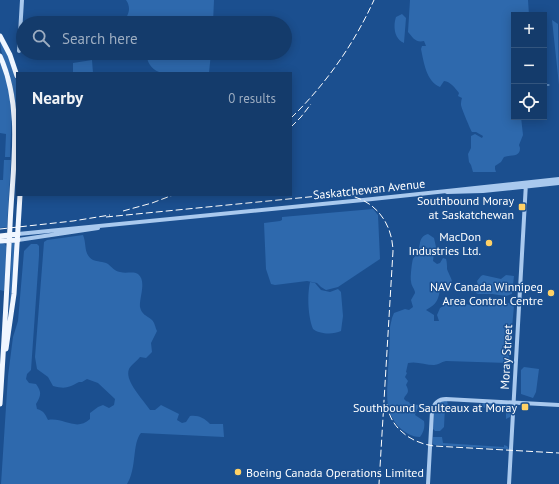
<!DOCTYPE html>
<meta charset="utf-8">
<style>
body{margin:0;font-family:"PT Sans",sans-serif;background:#214673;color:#f1f3f6}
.controls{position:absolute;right:12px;top:12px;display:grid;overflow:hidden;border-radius:0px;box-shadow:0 2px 10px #0003}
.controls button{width:36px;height:36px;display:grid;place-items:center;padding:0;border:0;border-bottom:1px solid #33557e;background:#143b6b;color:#f1f3f6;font:20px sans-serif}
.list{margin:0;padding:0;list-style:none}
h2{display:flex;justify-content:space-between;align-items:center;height:52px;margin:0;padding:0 16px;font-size:17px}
h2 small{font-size:13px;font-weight:400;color:#9dadc1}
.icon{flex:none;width:22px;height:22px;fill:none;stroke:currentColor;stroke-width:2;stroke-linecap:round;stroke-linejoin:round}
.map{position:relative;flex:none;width:559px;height:484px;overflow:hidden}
.search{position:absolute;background:#143b6b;box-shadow:0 2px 10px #0003;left:16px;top:16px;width:276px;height:44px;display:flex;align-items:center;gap:10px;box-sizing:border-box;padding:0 14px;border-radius:22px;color:#9dadc1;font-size:15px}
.panel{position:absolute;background:#143b6b;box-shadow:0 2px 10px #0003;left:16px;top:72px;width:276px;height:124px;border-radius:0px}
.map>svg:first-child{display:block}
</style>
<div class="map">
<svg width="559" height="484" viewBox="0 0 559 484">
<rect width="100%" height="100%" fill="#1b4f8f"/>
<path fill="#2e69ad" d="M 126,0 L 214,0 L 213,23 L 123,23 C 128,15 132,9 126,0 Z
M 410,0 L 528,0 L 529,15 L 514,15 L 514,117 L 521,117 L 523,135 L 519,145 L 520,148 C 520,158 511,154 504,157 L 501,162 L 495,166 L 495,169 L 496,172 L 473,172 L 471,165 L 469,162 L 468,154 L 471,148 L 471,136 L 475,134 L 482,138 L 483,136 L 476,132 L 472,132 C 471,131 461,107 461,105 C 461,103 461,101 462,98 L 458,96 L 459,93 C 455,88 451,82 444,81 L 440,87 C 426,81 424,63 421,49 L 422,46 L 426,46 L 424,41 C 416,43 413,38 408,32 Z
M 402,14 L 406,18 L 404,43 C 394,39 393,26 396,17 Z
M 552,20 L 558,24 L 559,85 Z
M 0,40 L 8,56 L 17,83 L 17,152 L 16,152 C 16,129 17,107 12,84 C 9,69 0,56 0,40 Z
M 146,53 L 211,53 L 209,73 C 201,73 164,75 159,72 C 151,69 147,62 146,53 Z
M 92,60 L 93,73 L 73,73 L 73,63 Z
M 0,62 L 8,85 L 12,109 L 10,157 L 5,157 L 6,134 L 0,133 Z
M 4,160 L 11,160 L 7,227 L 0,228 L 0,180 L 3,180 Z
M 373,209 L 378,215 L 380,259 L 338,287 L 326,290 L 321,287 L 317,283 L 307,281 L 275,285 L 271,284 L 266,269 L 264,223 L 280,221 L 282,220 L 282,217 Z
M 428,234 L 434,238 L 436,247 L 434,253 L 433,261 L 437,264 L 440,263 L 443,258 L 446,259 C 447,262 447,265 447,269 C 450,278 458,285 445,292 L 440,290 C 438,300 437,304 426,310 L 434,315 L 434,321 L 439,321 L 437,315 L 440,308 L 448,303 L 457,304 L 463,303 L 470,305 L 471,303 L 475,301 L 511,303 L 514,306 L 509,360 L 508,363 L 446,361 C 441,362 438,365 434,365 C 425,365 417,361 408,363 L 406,372 L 407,373 L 405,377 L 408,381 L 406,385 C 411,394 405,394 404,399 L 406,401 L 409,402 L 410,404 L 419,405 L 415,415 L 424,421 C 425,427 424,432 420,437 C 404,437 390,420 388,405 C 386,394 388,382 388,370 C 389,356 390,341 390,327 L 392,318 L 394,313 L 405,309 L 409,310 L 413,307 L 411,300 L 415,293 C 415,289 411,286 411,281 C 410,279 412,261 413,259 C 414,257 417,255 418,252 C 421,244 418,237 428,234 Z
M 83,235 C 87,244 83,254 93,260 C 97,262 103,261 108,264 C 112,267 114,271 120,272 C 126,274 133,271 138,274 C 147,281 139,298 140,307 C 142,315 146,315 152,320 C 155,323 155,327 157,331 L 151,343 L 152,352 L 146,358 L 140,357 C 137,361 131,365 129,369 C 124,381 144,400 150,410 L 155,410 L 161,405 L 179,414 L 177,420 L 182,423 L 186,422 L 190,416 C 199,415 204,418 210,424 L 223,424 L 224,437 L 141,433 C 132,443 137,469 127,484 L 1,484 L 8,376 L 13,337 L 18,321 L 24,251 L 31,244 L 37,244 L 39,246 L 39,256 L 31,370 L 27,374 L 26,379 L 29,383 L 36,384 C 42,392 41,396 36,404 L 37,409 C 44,411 45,414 48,420 C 64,417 76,432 90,419 L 90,413 L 98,407 L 103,405 L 109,408 L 114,405 L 115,399 L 98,383 L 87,379 L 82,382 L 79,382 C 68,388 65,389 53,386 L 48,377 L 37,369 L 35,357 L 44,242 L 47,240 Z
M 0,242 L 5,244 L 7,248 L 4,291 L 0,290 Z
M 12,242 L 14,243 L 15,246 L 14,279 L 9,311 Z
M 483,275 L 501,279 L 506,275 L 514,276 L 512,294 L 506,296 L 492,294 L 478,294 L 476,293 L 478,285 L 477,281 L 481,276 Z
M 310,282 L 315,283 L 321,290 L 330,292 L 338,289 L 341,292 L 343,316 L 341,331 C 333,335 319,334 313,329 C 308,317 307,296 310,282 Z
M 524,367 L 539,369 L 536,392 L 533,398 L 521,394 L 521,370 Z
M 444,400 L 447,401 L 448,405 L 445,407 L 444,427 L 440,431 L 435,431 L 433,429 C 434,416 431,406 444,400 Z
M 484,402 L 506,404 L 511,409 L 510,417 L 506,419 L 506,412 L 486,411 L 486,408 L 482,407 L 482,404 Z
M 433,437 L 442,437 L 443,443 L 504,447 L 504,445 L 507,446 L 509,449 L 435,445 L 433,444 Z"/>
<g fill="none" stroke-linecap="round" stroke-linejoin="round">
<path stroke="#9cc4f0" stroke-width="1" d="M 547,85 L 549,85"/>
<path stroke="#a9c9ee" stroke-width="4" d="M 19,51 L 22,0
M 447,192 L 483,191 L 559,183
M 18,234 L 363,200 L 559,179
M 18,240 L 98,228
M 428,484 L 432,411 C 434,403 438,399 446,399 L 559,405
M 509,484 L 526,183"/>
<path stroke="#f0f6ff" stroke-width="5" d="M 0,36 L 10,55 L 17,76
M 0,56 C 24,109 12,170 10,226 C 7,286 4,345 0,404
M 0,236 L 18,234
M 0,241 L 18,240
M 6,349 L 14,294 L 20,195"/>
<path stroke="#fff" stroke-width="1" stroke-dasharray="7 3" stroke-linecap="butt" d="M 291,118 C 326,84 354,44 374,0
M 291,127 L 301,117 L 311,104
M 123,211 L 152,203 L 173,195
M 106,217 L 339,194 C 371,196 392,219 393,251 L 379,484
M 0,229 L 73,221 L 110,215
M 387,404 C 390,428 411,443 434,446 L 559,453"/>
</g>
<g fill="#ffd166" stroke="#1b4f8f" stroke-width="1.5">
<rect x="518" y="203" width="8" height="8" rx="2"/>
<circle cx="489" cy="243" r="4"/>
<circle cx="551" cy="293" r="4"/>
<rect x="521" y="403" width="8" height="8" rx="2"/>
<circle cx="238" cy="472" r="4"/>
</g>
<g text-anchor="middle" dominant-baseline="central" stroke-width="3" stroke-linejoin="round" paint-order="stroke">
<g font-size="12" fill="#fff" stroke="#1b4f8f">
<text transform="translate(369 189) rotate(-6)">Saskatchewan Avenue</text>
<text transform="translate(506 357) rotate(-87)">Moray Street</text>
</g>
<g font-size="12" fill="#fff" stroke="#1b4f8f" text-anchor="end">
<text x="514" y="200">Southbound Moray<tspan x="514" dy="14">at Saskatchewan</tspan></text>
<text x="481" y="236">MacDon<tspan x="481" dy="14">Industries Ltd.</tspan></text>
<text x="543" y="286">NAV Canada Winnipeg<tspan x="543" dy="14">Area Control Centre</tspan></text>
<text x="517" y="407">Southbound Saulteaux at Moray</text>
<text x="246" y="472" text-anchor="start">Boeing Canada Operations Limited</text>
</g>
</g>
</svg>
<div class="controls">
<button>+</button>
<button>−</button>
<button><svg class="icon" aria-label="locate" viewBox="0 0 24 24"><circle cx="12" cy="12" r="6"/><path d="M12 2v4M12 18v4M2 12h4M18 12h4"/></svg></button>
</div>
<div class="search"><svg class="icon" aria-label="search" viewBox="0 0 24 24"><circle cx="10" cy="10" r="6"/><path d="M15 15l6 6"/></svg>Search here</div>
<section class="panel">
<h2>Nearby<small>0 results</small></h2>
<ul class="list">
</ul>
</section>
</div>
